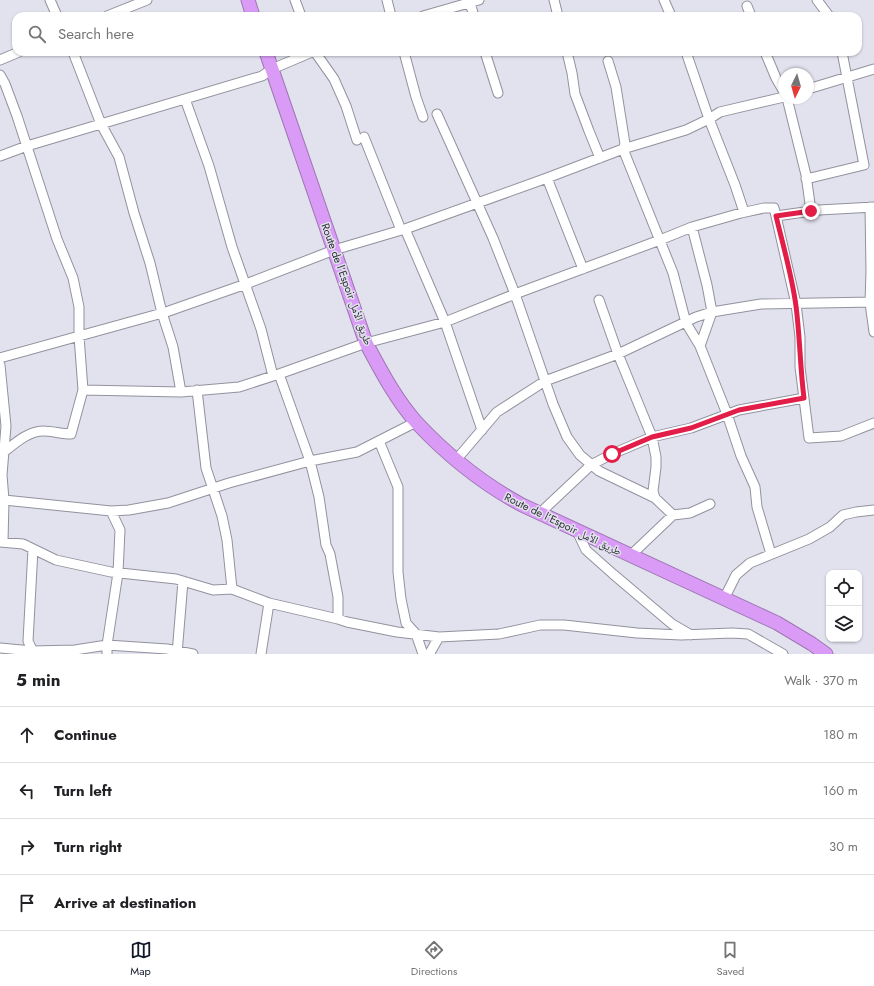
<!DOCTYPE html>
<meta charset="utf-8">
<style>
body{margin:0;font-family:Jost,"Noto Naskh Arabic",sans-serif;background:#f6f6f6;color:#202124}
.controls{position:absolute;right:12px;bottom:12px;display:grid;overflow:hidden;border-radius:8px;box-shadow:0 1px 3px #0004}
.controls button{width:36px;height:36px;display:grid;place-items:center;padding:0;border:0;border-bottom:1px solid #e0e0e0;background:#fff;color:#202124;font:20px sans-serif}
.compass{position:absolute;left:778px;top:68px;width:36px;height:36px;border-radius:50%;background:#fff;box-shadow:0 1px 3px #0004;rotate:185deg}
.stop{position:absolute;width:12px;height:12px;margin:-9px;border:3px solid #e11d48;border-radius:50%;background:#fff}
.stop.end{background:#e11d48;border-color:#fff;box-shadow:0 1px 4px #0008}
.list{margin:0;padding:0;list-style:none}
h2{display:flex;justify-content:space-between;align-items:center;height:52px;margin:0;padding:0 16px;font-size:17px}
h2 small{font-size:13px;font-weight:400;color:#757577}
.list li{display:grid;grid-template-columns:26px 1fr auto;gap:12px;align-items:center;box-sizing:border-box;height:56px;padding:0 16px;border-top:1px solid #e0e0e0}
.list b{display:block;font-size:15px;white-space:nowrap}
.list em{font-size:13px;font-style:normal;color:#757577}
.icon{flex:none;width:22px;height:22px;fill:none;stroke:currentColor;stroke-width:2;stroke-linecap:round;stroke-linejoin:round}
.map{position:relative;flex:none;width:874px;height:654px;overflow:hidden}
.search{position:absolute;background:#fff;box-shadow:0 1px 3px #0004;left:12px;right:12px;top:12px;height:44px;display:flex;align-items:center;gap:10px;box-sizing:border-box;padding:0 14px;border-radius:12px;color:#757577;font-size:15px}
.sheet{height:276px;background:#fff}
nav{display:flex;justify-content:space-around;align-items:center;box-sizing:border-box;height:56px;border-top:1px solid #e0e0e0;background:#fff;font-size:11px;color:#757577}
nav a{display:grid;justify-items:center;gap:2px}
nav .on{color:#111827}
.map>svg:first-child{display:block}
</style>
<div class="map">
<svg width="874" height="654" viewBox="0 0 874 654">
<rect width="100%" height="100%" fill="#e2e2ef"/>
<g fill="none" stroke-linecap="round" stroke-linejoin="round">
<g stroke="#91929d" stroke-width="11">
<path id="minor" d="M 50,0 L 57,16
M 295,0 L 301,16
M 387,0 L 391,16
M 469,0 L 474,16
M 554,0 L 558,16
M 664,0 L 671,16
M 817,0 L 829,16
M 747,6 L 751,16
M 107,16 L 147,0
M 423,16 L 479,0
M 73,52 L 101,124 L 119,157 L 134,213 L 150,263 L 162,313 L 173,347 L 181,392
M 315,52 L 334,79 L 346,106 L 357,140
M 404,52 L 416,97 L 423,117
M 485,52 L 498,93
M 567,52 L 572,73 L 575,94 L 589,131 L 600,158
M 686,52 L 709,119 L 735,185 L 744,212
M 765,52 L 776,78 L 784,92
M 0,60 L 19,52
M 608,61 L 616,87 L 625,144 L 623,149 L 673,273 L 686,323 L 700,346 L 727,414 L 741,456 L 755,487 L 757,507 L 771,554
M 0,75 L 5,84 L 17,116 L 57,239 L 73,278 L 79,307 L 79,336 L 83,390 L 71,434 C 62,434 52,431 43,431 C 27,431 12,446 0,455
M 808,89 L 874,69
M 787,98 L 806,175 L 811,211
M 185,99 L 209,166 L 232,247 L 261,329 L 273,376
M 437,114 L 493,238 L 515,294 L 553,404 L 567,437 L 580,455 L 599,471 L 655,498 L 673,515
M 364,137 L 401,230
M 0,156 L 27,146 L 262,76 L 272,69 L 312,52
M 547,178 L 583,269
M 806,179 L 864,165 L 842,52
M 870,207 L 871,271 L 870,303 L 874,332
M 776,216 L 796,304 L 800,337 L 800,367 L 809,438 L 841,436 L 874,423
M 692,227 L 707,285 L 712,312 L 700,346
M 405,229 L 445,322 L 482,430
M 599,300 L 618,354 L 652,437 L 656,457 L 656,467 L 653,491 L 655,498
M 0,358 L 166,312 L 246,284 L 334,250 L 405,229 L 547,178 L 623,149 L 686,130 L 709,119 L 720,112 L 784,97
M 0,365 L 6,426 L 2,475 L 4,500 L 3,542
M 279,374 L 310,461 L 319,497 L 326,545 L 330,554 L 338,597 L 338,619
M 83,390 L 181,392 L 239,387 L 279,374 L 366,343 L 445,322 L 515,294 L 660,240 L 692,227 L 741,213 L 764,208 L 774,208 L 776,216 L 819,210 L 874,207
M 197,390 L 206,468 L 222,516 L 227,540 L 232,589
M 379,441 L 398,487 L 398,572 L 401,599 L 406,623 L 416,634 L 423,654
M 456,460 L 497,412 L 545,381 L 618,354 L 696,317 L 712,312 L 761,304 L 874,302
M 4,500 L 111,511 L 129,510 L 168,503 L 229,483 L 310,461 L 357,452 L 416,422
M 540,513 L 591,465 L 612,454 L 652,437 L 691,428 L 739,410 L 804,398
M 577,531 L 586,550 L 613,574 L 672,624 L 691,635
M 0,542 L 23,544 L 56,560 L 111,572 L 176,579 L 213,590 L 232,589 L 269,603 L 338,619 L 347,622 L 397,632 L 439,637 L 499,634 L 540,625 L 564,625 L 637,633 L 681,635 L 732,633 L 748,634 L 783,654
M 33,549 L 28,641 L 34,654
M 630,556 L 673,515 L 690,513 L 710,504
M 724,599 L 736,575 L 750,563 L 809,539 L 830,527 L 843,515 L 856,512 L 874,510
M 0,648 L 32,651 L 75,650 L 107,645 L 167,649 L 193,654
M 107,654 L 107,645 L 118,573 L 120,530 L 111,511
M 177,654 L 183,581
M 261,654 L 269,603
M 430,654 L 431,651 L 439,637"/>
</g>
<g stroke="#9e76b1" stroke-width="15">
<path id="highway" d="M 248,0 L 253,16
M 266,52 L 366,343 C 380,369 396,400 417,423 C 448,456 483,484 522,505 L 777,623 L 812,644 L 826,654"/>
</g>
<use href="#minor" stroke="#fff" stroke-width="9"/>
<use href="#highway" stroke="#d99bf5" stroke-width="13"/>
</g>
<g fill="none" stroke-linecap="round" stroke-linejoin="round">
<path stroke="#e11d48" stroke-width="5" d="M 612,454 L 652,437 L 691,428 L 739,410 L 804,398 C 800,367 800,337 796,306 C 792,276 783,245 776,216 L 811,211"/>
</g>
<g text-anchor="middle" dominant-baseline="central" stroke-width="3" stroke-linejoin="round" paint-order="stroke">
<g font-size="11" fill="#2f3034" stroke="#e2e2ef">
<text transform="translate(347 284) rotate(70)">Route de l’Espoir طريق الأمل</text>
<text transform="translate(563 524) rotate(26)">Route de l’Espoir طريق الأمل</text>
</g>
</g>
</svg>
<div class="controls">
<button><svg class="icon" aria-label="locate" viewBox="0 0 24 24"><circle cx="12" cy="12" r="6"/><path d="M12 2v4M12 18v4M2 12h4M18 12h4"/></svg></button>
<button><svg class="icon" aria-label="layers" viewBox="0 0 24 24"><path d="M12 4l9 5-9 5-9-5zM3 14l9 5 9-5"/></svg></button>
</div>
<svg class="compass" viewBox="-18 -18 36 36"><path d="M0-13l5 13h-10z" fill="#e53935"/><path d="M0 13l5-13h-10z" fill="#757577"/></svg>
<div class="stop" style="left:612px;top:454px"></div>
<div class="stop end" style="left:811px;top:211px"></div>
<div class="search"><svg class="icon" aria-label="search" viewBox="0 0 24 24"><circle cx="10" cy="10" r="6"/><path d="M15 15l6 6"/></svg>Search here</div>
</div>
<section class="sheet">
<h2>5 min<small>Walk · 370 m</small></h2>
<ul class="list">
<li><svg class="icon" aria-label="ahead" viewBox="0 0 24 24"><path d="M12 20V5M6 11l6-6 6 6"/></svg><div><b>Continue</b></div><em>180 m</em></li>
<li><svg class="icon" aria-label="left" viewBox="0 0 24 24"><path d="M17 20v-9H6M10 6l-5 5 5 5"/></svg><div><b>Turn left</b></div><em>160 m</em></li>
<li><svg class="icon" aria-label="right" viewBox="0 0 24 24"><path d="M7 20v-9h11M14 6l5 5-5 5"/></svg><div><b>Turn right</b></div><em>30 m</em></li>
<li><svg class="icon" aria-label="arrive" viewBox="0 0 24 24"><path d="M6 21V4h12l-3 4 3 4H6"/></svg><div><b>Arrive at destination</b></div></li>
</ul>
</section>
<nav>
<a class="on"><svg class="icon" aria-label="map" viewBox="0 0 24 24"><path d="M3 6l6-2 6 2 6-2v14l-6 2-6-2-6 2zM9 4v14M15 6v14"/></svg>Map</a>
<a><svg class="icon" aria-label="directions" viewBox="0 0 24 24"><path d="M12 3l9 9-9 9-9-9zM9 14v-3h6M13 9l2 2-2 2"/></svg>Directions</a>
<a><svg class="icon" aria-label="saved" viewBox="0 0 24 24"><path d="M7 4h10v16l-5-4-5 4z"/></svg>Saved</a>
</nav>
